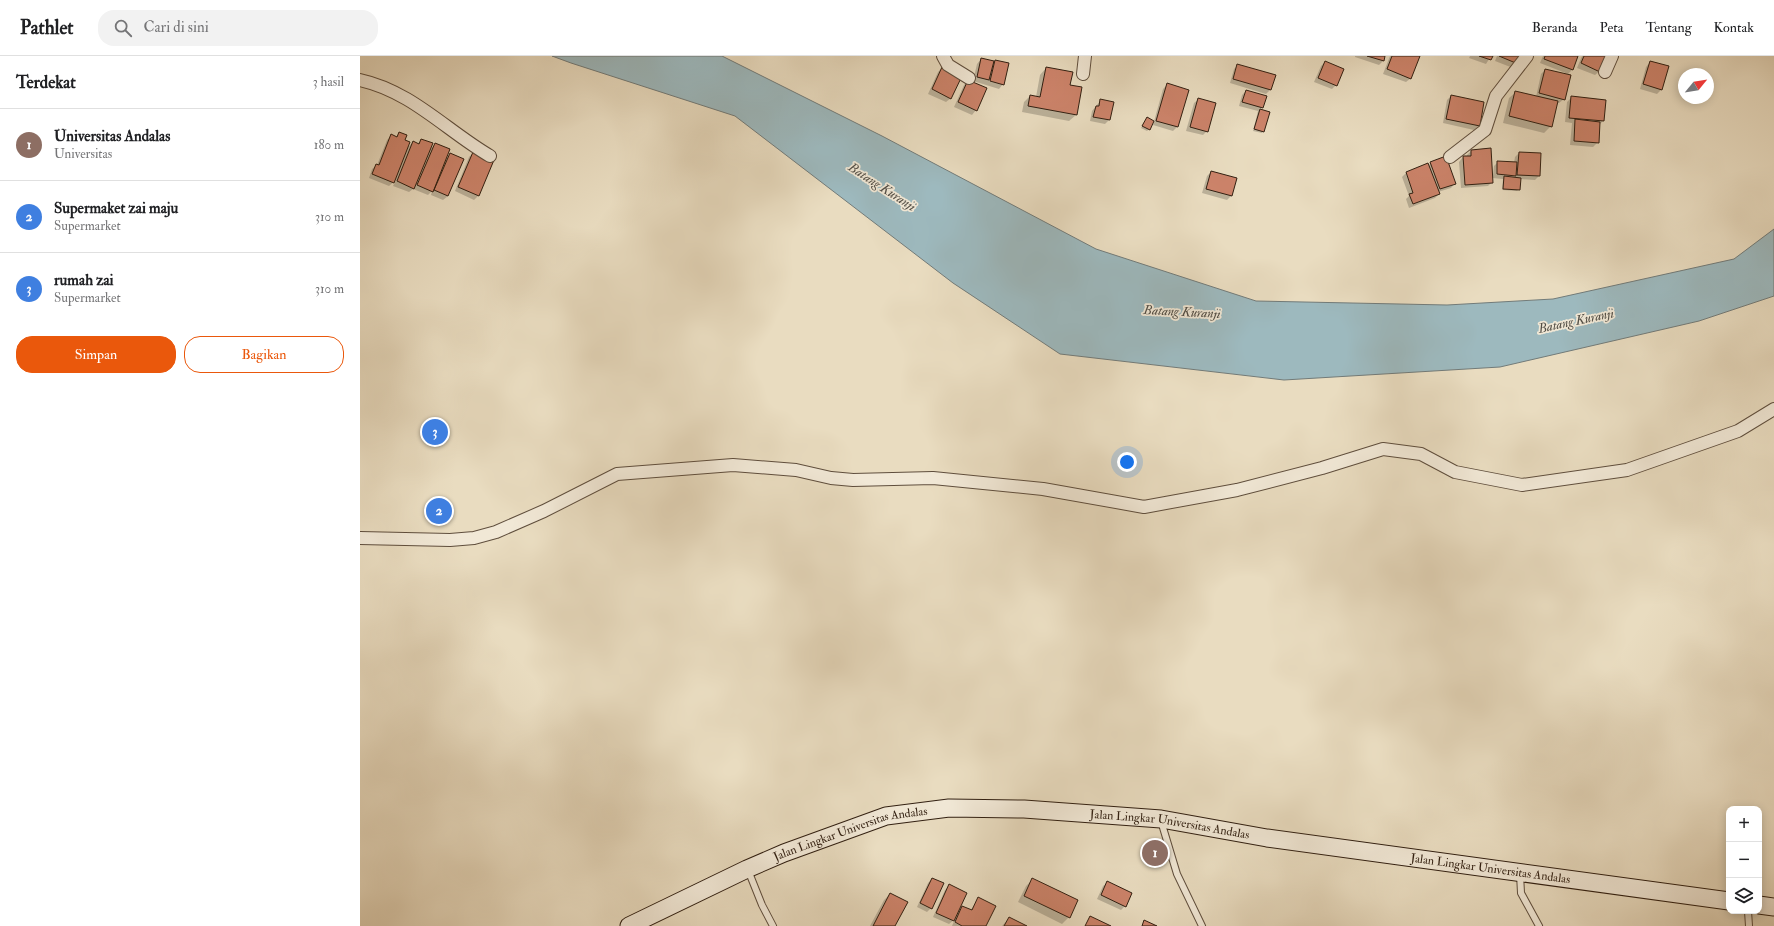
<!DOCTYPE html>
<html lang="id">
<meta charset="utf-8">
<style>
body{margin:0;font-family:"IM FELL Double Pica",serif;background:#f2f2f2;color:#202124}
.controls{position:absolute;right:12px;bottom:12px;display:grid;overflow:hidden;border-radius:8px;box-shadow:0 2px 10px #0003}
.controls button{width:36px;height:36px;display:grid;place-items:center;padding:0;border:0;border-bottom:1px solid #e0e0e0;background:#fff;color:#202124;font:20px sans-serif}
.compass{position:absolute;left:1318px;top:12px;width:36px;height:36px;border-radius:50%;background:#fff;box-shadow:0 2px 10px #0003;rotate:60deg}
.you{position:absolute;left:767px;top:406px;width:14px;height:14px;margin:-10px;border:3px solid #fff;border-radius:50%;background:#1a73e8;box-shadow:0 0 0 6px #1a73e833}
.badge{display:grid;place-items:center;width:26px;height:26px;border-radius:50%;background:#ea580c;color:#fff;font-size:13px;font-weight:700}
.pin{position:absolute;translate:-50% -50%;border:2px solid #fff;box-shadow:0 1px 4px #0006}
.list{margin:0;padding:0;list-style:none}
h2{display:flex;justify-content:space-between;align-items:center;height:52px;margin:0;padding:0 16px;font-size:17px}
h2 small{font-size:13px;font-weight:400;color:#757577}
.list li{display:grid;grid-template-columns:26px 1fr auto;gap:12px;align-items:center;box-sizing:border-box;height:72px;padding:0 16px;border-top:1px solid #e0e0e0}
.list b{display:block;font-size:15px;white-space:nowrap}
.list p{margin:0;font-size:13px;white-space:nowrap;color:#757577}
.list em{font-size:13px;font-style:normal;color:#757577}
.actions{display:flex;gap:8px;padding:12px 16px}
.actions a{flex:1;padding:9px 0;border:1px solid #ea580c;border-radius:16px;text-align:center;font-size:14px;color:#ea580c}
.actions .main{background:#ea580c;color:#fff}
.icon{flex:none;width:22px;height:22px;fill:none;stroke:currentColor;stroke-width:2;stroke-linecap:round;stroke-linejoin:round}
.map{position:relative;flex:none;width:1414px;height:870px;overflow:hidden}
header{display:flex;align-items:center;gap:24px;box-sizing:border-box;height:56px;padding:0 20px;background:#fff;border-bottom:1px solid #e0e0e0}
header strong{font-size:19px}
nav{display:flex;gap:22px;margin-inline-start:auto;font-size:14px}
.search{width:280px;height:36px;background:#f2f2f2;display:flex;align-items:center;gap:10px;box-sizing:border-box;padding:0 14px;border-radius:16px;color:#757577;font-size:15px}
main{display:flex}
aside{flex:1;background:#fff}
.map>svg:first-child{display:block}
</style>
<header>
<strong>Pathlet</strong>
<div class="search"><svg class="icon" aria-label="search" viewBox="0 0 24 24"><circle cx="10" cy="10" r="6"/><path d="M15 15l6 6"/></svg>Cari di sini</div>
<nav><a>Beranda</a><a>Peta</a><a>Tentang</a><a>Kontak</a></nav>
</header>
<main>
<aside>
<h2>Terdekat<small>3 hasil</small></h2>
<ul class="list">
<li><span class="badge" style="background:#8d6e63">1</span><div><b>Universitas Andalas</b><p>Universitas</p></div><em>180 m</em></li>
<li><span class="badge" style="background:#3f7fe0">2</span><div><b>Supermaket zai maju</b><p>Supermarket</p></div><em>310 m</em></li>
<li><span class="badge" style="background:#3f7fe0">3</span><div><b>rumah zai</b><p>Supermarket</p></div><em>310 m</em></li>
</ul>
<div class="actions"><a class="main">Simpan</a><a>Bagikan</a></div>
</aside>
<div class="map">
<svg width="1414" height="870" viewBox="0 0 1414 870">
<rect width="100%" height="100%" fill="#e9dcc0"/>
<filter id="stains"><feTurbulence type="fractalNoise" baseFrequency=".005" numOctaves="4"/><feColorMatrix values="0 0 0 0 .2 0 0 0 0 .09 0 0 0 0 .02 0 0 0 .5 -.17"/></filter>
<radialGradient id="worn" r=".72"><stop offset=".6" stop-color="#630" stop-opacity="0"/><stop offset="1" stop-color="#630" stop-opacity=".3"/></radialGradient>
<path fill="#9db9be" stroke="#727b79" d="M 192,0 L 362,0 L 522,80 L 736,193 L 896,245 L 1087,249 L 1193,243 L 1374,203 L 1414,173 L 1414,240 L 1339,265 L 1140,311 L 924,324 L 700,298 L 593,227 L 375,60 L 211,7 Z"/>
<path fill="#0003" d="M 995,0 L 1024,0 L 1023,5 L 1019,9 L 995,1 Z
M 1030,0 L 1059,0 L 1051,22 L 1046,26 L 1023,18 Z
M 1110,0 L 1131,0 L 1126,8 L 1109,2 Z
M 1137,0 L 1160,0 L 1153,12 L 1135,5 Z
M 1183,0 L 1217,0 L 1212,14 L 1208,18 L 1180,7 Z
M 1222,0 L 1246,0 L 1240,15 L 1235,19 L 1217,12 Z
M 621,3 L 633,6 L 635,5 L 643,28 L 639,33 L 613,25 L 617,8 Z
M 965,6 L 976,29 L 972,33 L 954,26 L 961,10 Z
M 1290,6 L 1301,34 L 1297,38 L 1280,33 L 1286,11 Z
M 878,9 L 911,33 L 906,38 L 870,27 L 874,13 Z
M 582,12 L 591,42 L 586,46 L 568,38 L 578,16 Z
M 686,12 L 709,29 L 716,59 L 709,65 L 662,56 L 664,46 L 670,40 L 676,41 L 680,19 Z
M 1185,14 L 1204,43 L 1199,47 L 1196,47 L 1191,70 L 1184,77 L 1143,67 L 1149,42 L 1156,36 L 1176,41 L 1181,18 Z
M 608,25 L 616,54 L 612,59 L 594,51 L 604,29 Z
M 807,29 L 827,34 L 817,71 L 813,75 L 793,69 L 803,33 Z
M 886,35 L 902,51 L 899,54 L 909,57 L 902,77 L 893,75 L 898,55 L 879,50 L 882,39 Z
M 1091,40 L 1119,70 L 1114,74 L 1083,67 L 1087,44 Z
M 1211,42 L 1244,44 L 1243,65 L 1239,69 L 1238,86 L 1233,91 L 1210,89 L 1212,67 L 1205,66 L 1207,46 Z
M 839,43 L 847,75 L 843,79 L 826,75 L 834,47 Z
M 741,44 L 749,64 L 745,68 L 730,65 L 732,55 Z
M 787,62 L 789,73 L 787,75 L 781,72 Z
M 39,77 L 46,93 L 53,86 L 57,88 L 62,84 L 69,94 L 75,88 L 85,103 L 90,98 L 88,140 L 83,144 L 71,139 L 72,135 L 68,139 L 53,133 L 49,136 L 33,130 L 36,124 L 29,130 L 9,122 L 12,113 L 17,109 L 27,84 L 32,79 L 36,81 Z
M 1111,95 L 1132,119 L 1133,119 L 1134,110 L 1138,106 L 1154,107 L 1155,101 L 1159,97 L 1180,98 L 1179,120 L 1175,124 L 1160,123 L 1159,133 L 1157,135 L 1142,134 L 1143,123 L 1132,122 L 1132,126 L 1128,130 L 1101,132 L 1099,106 L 1103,101 L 1107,101 L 1107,99 Z
M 113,97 L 119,139 L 114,144 L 95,135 L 109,101 Z
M 1071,107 L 1095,127 L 1091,132 L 1078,136 L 1079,138 L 1075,142 L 1049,152 L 1046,143 L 1049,140 L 1042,121 L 1046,117 L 1068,108 L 1068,110 Z
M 851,116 L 876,123 L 871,140 L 867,144 L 842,137 L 847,120 Z
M 572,823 L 571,852 L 567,856 L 557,851 L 568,827 Z
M 672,824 L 709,861 L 702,868 L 658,846 L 666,830 Z
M 748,826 L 765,850 L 761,854 L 737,843 L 743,830 Z
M 590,829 L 597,856 L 603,851 L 610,855 L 618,843 L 625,870 L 592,870 L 595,863 L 589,868 L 573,861 L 585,834 Z
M 530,838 L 534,870 L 510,870 L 524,844 Z
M 649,862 L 665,870 L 642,870 Z"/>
<path fill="#cc836a" stroke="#311f11" d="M 1007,0 L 1025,0 L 1024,5 Z
M 1032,0 L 1060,0 L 1051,23 L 1027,13 Z
M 1119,0 L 1133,0 L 1131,4 Z
M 1139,0 L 1161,0 L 1158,8 Z
M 1185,0 L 1218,0 L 1213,14 L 1184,3 Z
M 1224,0 L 1247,0 L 1240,16 L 1221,7 Z
M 621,2 L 634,5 L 629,24 L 617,21 Z
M 635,4 L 649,7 L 644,29 L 630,25 Z
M 965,5 L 984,13 L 977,30 L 958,22 Z
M 1290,5 L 1309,10 L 1302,34 L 1283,28 Z
M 877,8 L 916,19 L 911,34 L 873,23 Z
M 582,11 L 602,20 L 591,43 L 572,33 Z
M 686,11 L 713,16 L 710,29 L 722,31 L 717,59 L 668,50 L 670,39 L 680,41 Z
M 1185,13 L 1211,19 L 1205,44 L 1179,37 Z
M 608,24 L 627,32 L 617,55 L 598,46 Z
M 807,27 L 829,34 L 818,71 L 796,65 Z
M 886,34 L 907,40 L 903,52 L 882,46 Z
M 1155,35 L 1198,45 L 1192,71 L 1149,60 Z
M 1091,39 L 1124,46 L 1120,70 L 1086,63 Z
M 1211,40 L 1246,44 L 1244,65 L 1209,62 Z
M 838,42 L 856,47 L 848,76 L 830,71 Z
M 740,43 L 754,46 L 750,64 L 733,61 L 736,50 L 739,50 Z
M 900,53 L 910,56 L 904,76 L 894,73 Z
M 787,61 L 794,65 L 790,74 L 782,70 Z
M 1215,63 L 1240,66 L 1239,87 L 1214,85 Z
M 39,76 L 47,79 L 45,84 L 50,86 L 34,127 L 12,118 L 16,108 L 19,109 L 31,78 L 37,81 Z
M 61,83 L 73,87 L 54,133 L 37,125 L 53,85 L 59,88 Z
M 75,87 L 90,93 L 73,136 L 57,129 Z
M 1131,92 L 1133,127 L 1105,129 L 1103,100 L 1111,100 L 1111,94 Z
M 113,96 L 134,104 L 119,140 L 98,131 Z
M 1159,96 L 1181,97 L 1180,120 L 1157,119 Z
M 90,97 L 104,103 L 88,140 L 74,134 Z
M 1086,100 L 1096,128 L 1080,133 L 1070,106 Z
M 1137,105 L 1157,106 L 1156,120 L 1137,118 Z
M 1068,107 L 1080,138 L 1053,148 L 1049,138 L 1053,137 L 1046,116 Z
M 851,115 L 877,122 L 872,140 L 846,133 Z
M 1144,120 L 1161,122 L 1160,134 L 1143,133 Z
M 572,822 L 584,827 L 572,853 L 560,847 Z
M 672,822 L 718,844 L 710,862 L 664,840 Z
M 747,825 L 772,837 L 766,851 L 741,839 Z
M 589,828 L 607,837 L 594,865 L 576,857 Z
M 530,837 L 548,846 L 535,870 L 513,870 Z
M 618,841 L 636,850 L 626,870 L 602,870 L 595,866 L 602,850 L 612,854 Z
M 730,860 L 751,870 L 725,870 Z
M 649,861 L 667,870 L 644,870 Z
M 784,864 L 797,870 L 782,870 Z"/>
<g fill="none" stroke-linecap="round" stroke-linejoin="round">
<g stroke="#5f4e3d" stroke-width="8">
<path id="lane" d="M 801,765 L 817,818 L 842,870
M 388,814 L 402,849 L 413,870
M 1160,818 L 1161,837 L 1179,870
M 1388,855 L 1389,870"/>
</g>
<g stroke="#5f4e3d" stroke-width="14">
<path id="street" d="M 583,0 L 588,9 L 609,22
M 1245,16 L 1252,0
M 723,18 L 725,0
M 0,24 C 51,35 87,75 130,100
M 1090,101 L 1125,74 L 1136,40 L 1167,0
M 0,482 L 90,484 L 114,482 L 136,476 L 184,455 L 257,418 L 373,409 L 436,414 L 471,422 L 493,424 L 573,422 L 683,433 L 784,451 L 877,434 L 962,412 L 1023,393 L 1061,398 L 1095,416 L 1162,429 L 1267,414 L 1378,375 L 1414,353"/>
</g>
<g stroke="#311f11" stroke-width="19">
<g id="secondary">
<path d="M 1399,849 L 1414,851"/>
<path id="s1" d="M 269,870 L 387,813 L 424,797 L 526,760 L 589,752 L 664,753 L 801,763 L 907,782 L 1369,845"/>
</g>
</g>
<use href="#lane" stroke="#f1e8d6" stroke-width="6"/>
<use href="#street" stroke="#f1e8d6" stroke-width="12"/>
<use href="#secondary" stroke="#f1e8d6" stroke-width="17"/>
</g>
<g text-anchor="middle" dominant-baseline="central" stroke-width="3.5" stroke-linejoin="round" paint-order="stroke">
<g font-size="12" fill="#311f11" stroke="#f1e8d6">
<text stroke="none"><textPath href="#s1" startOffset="565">Jalan Lingkar Universitas Andalas</textPath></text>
<text stroke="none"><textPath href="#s1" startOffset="241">Jalan Lingkar Universitas Andalas</textPath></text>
<text stroke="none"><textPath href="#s1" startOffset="889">Jalan Lingkar Universitas Andalas</textPath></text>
</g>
<g font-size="13" font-style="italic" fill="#514d45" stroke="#f1e8d6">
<text transform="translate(522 131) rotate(33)">Batang Kuranji</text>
<text transform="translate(822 256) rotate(3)">Batang Kuranji</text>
<text transform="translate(1216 265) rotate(-12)">Batang Kuranji</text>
</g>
</g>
<rect width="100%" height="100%" filter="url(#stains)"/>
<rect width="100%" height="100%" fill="url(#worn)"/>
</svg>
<div class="controls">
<button>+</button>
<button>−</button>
<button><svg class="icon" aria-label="layers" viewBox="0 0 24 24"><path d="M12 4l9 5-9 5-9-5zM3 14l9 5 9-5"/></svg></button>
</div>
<svg class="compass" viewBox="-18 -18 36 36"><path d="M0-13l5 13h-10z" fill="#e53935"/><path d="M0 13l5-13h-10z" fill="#757577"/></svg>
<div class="you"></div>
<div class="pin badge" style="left:795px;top:797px;background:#8d6e63">1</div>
<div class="pin badge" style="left:79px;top:455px;background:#3f7fe0">2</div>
<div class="pin badge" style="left:75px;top:376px;background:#3f7fe0">3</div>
</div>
</main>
